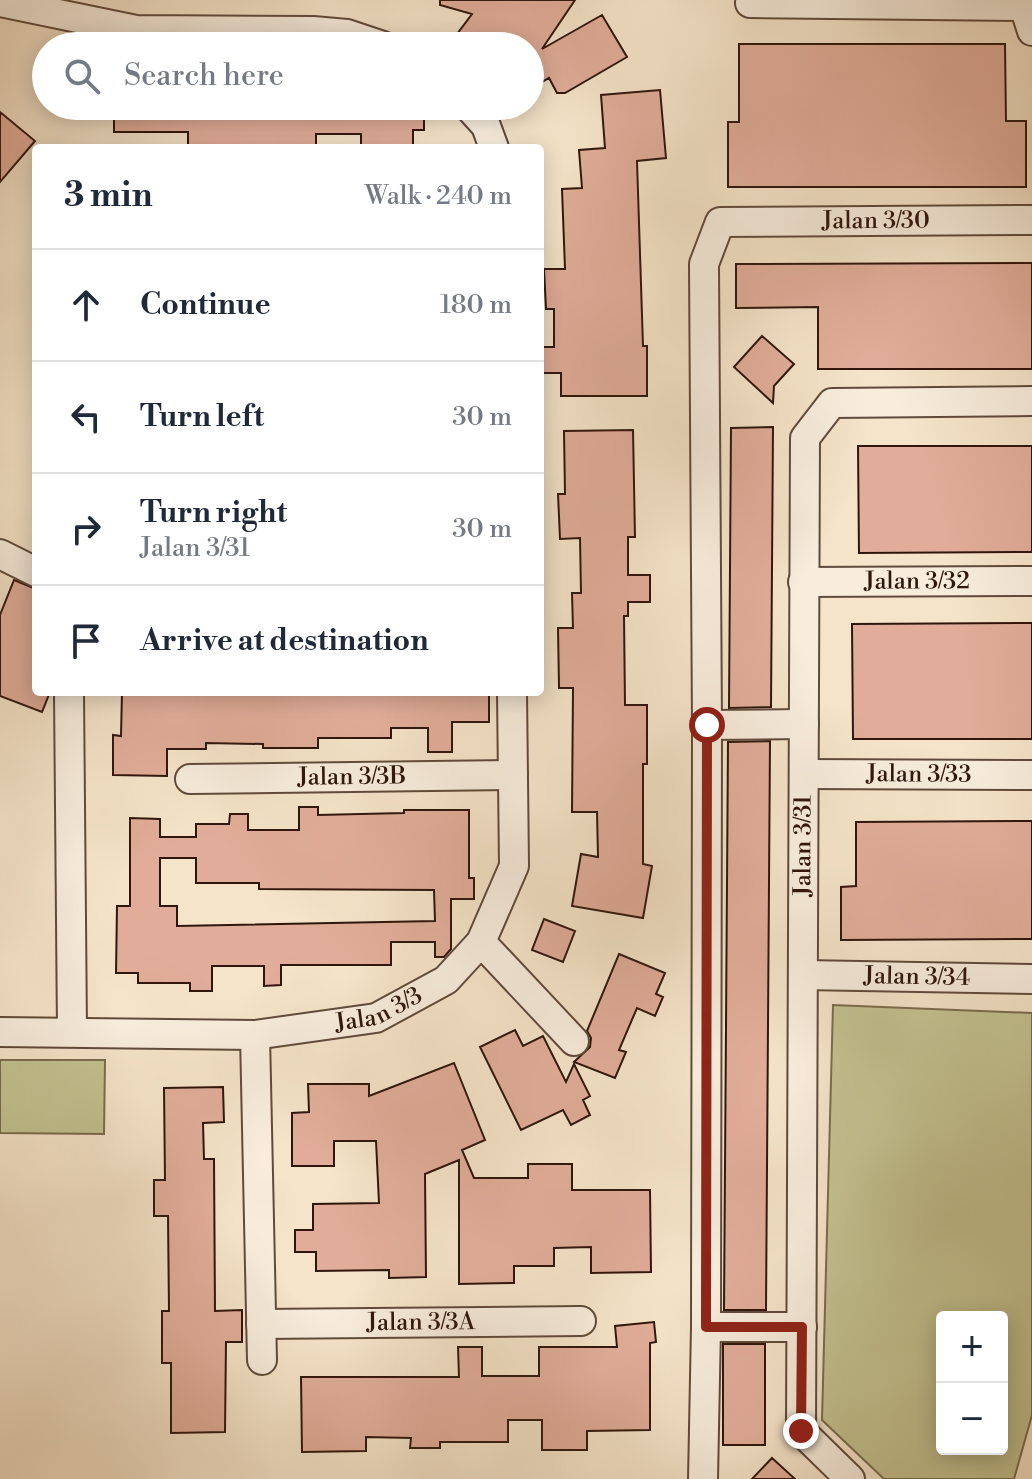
<!DOCTYPE html>
<meta charset="utf-8">
<style>
body{margin:0;font-family:"Libre Bodoni",serif;background:#f2f2f3;color:#1f2937}
.controls{position:absolute;right:24px;bottom:24px;display:grid;overflow:hidden;border-radius:8px;box-shadow:0 4px 20px #0003}
.controls button{width:72px;height:72px;display:grid;place-items:center;padding:0;border:0;border-bottom:2px solid #e0e1e3;background:#fff;color:#1f2937;font:40px sans-serif}
.stop{position:absolute;width:24px;height:24px;margin:-18px;border:6px solid #8f2418;border-radius:50%;background:#fff}
.stop.end{background:#8f2418;border-color:#fff;box-shadow:0 2px 8px #0008}
.list{margin:0;padding:0;list-style:none}
h2{display:flex;justify-content:space-between;align-items:center;height:104px;margin:0;padding:0 32px;font-size:34px}
h2 small{font-size:26px;font-weight:400;color:#747a83}
.list li{display:grid;grid-template-columns:52px 1fr auto;gap:24px;align-items:center;box-sizing:border-box;height:112px;padding:0 32px;border-top:2px solid #e0e1e3}
.list b{display:block;font-size:30px;white-space:nowrap}
.list p{margin:0;font-size:26px;white-space:nowrap;color:#747a83}
.list em{font-size:26px;font-style:normal;color:#747a83}
.icon{flex:none;width:44px;height:44px;fill:none;stroke:currentColor;stroke-width:2;stroke-linecap:round;stroke-linejoin:round}
.map{position:relative;flex:none;width:1032px;height:1479px;overflow:hidden}
.search{position:absolute;background:#fff;box-shadow:0 4px 20px #0003;left:32px;top:32px;width:512px;height:88px;display:flex;align-items:center;gap:20px;box-sizing:border-box;padding:0 28px;border-radius:44px;color:#747a83;font-size:30px}
.panel{position:absolute;background:#fff;box-shadow:0 4px 20px #0003;left:32px;top:144px;width:512px;height:552px;border-radius:8px}
.map>svg:first-child{display:block}
</style>
<div class="map">
<svg width="1032" height="1479" viewBox="0 0 1032 1479">
<rect width="100%" height="100%" fill="#f5e4ca"/>
<filter id="stains"><feTurbulence type="fractalNoise" baseFrequency=".0025" numOctaves="4"/><feColorMatrix values="0 0 0 0 .2 0 0 0 0 .09 0 0 0 0 .02 0 0 0 .5 -.17"/></filter>
<radialGradient id="worn" r=".72"><stop offset=".6" stop-color="#630" stop-opacity="0"/><stop offset="1" stop-color="#630" stop-opacity=".3"/></radialGradient>
<path fill="#c4c291" stroke="#7a6c4e" stroke-width="2" fill-rule="evenodd" d="M 833,1005 L 1032,1013 L 1032,1415 L 1014,1479 L 884,1479 L 822,1420 ZM 1002,1317 L 1002,1449 L 942,1449 L 942,1317 Z
M 0,1060 L 105,1060 L 104,1134 L 0,1133 Z"/>
<path fill="#e1ad9a" stroke="#2f160b" stroke-width="2" fill-rule="evenodd" d="M 440,0 L 575,0 L 542,49 L 602,15 L 627,57 L 565,93 L 557,93 L 549,78 L 530,89 L 530,46 L 499,46 L 479,33 L 470,46 L 448,46 L 472,14 L 440,5 Z
M 739,44 L 1005,44 L 1006,121 L 1026,121 L 1026,187 L 728,187 L 728,122 L 739,122 Z
M 660,90 L 666,158 L 637,161 L 643,346 L 647,346 L 647,396 L 561,396 L 561,373 L 540,373 L 540,347 L 554,347 L 554,309 L 546,309 L 544,269 L 565,269 L 562,189 L 582,188 L 579,150 L 605,148 L 601,95 Z
M 114,106 L 424,106 L 424,130 L 413,130 L 413,148 L 361,148 L 361,134 L 316,134 L 316,148 L 188,148 L 188,132 L 114,132 Z
M 0,112 L 35,141 L 0,182 Z
M 1032,263 L 1032,369 L 818,369 L 818,307 L 736,308 L 736,264 Z
M 762,336 L 794,364 L 774,386 L 773,403 L 734,367 Z
M 773,427 L 771,707 L 729,708 L 731,428 Z
M 633,430 L 635,537 L 628,537 L 628,575 L 650,575 L 650,602 L 628,602 L 628,616 L 624,616 L 625,705 L 647,705 L 647,764 L 643,764 L 643,864 L 652,866 L 643,918 L 572,906 L 581,854 L 598,857 L 597,812 L 572,812 L 573,688 L 559,688 L 558,628 L 573,628 L 572,593 L 581,593 L 580,538 L 560,539 L 558,494 L 565,494 L 564,431 Z
M 858,446 L 1032,446 L 1032,552 L 859,553 Z
M 14,580 L 36,589 L 36,692 L 50,692 L 42,712 L 0,696 L 0,615 Z
M 1032,623 L 1032,739 L 853,739 L 852,624 Z
M 122,692 L 489,692 L 489,722 L 452,722 L 452,752 L 428,752 L 428,728 L 391,728 L 391,738 L 318,738 L 318,748 L 263,748 L 263,744 L 206,743 L 206,749 L 167,749 L 167,776 L 113,775 L 113,735 L 121,736 Z
M 770,741 L 766,1310 L 724,1310 L 728,742 Z
M 299,807 L 318,807 L 318,815 L 404,813 L 404,810 L 469,810 L 469,878 L 474,878 L 474,899 L 451,899 L 451,949 L 444,957 L 435,957 L 435,942 L 391,942 L 391,965 L 281,965 L 281,985 L 264,986 L 264,966 L 212,966 L 212,991 L 190,991 L 190,983 L 138,983 L 138,973 L 116,973 L 117,906 L 130,906 L 130,818 L 160,819 L 160,837 L 196,837 L 196,824 L 229,824 L 230,814 L 248,814 L 248,830 L 299,830 ZM 160,858 L 196,858 L 196,883 L 259,883 L 259,889 L 434,890 L 435,921 L 177,926 L 177,906 L 160,906 Z
M 1032,821 L 1032,939 L 841,940 L 841,887 L 856,886 L 856,822 Z
M 544,919 L 575,931 L 563,962 L 532,950 Z
M 619,954 L 665,973 L 656,994 L 663,997 L 655,1016 L 637,1008 L 619,1050 L 626,1052 L 615,1078 L 574,1062 L 590,1047 L 591,1038 L 587,1031 Z
M 515,1030 L 523,1046 L 543,1036 L 566,1082 L 574,1064 L 590,1096 L 583,1100 L 590,1115 L 571,1125 L 563,1110 L 521,1130 L 480,1047 Z
M 454,1063 L 485,1140 L 462,1150 L 474,1178 L 528,1178 L 528,1164 L 572,1164 L 572,1190 L 650,1190 L 651,1272 L 591,1273 L 591,1247 L 554,1248 L 554,1266 L 514,1266 L 514,1283 L 459,1284 L 459,1160 L 425,1174 L 426,1277 L 389,1278 L 389,1270 L 316,1271 L 316,1252 L 295,1252 L 295,1230 L 313,1230 L 313,1204 L 379,1203 L 376,1141 L 334,1141 L 334,1166 L 292,1166 L 292,1113 L 309,1112 L 308,1084 L 369,1084 L 369,1096 Z
M 223,1087 L 224,1122 L 203,1123 L 204,1159 L 214,1159 L 215,1311 L 242,1310 L 242,1342 L 226,1342 L 225,1432 L 171,1433 L 171,1363 L 162,1363 L 162,1311 L 169,1311 L 168,1216 L 154,1216 L 154,1180 L 165,1180 L 164,1088 Z
M 654,1322 L 656,1342 L 650,1343 L 650,1430 L 587,1431 L 587,1450 L 542,1450 L 542,1420 L 508,1420 L 508,1442 L 440,1442 L 440,1448 L 410,1448 L 411,1438 L 366,1437 L 366,1451 L 302,1452 L 301,1377 L 459,1377 L 458,1347 L 482,1347 L 482,1376 L 539,1376 L 539,1347 L 617,1347 L 615,1326 Z
M 723,1344 L 765,1344 L 765,1445 L 723,1445 Z
M 772,1458 L 795,1479 L 752,1479 Z"/>
<g fill="none" stroke-linecap="round" stroke-linejoin="round">
<g stroke="#604a3b" stroke-width="32">
<g id="minor">
<path d="M 0,2 L 136,30 L 313,31 L 347,34 L 383,46"/>
<path d="M 750,3 L 1024,6 L 1032,31"/>
<path d="M 468,106 L 486,126 L 494,148"/>
<path d="M 0,554 L 36,572"/>
<path id="s1" d="M 803,582 L 1032,581"/>
<path d="M 69,692 L 72,1032"/>
<path d="M 707,725 L 804,724"/>
<path id="s2" d="M 805,774 L 1032,775"/>
<path id="s3" d="M 190,779 L 513,775"/>
<path d="M 481,942 L 574,1041"/>
<path id="s4" d="M 803,975 L 1032,979"/>
<path id="s5" d="M 0,1032 L 255,1035 L 376,1018 L 446,980 L 481,942 L 514,866 L 512,692"/>
<path d="M 255,1035 L 262,1360"/>
<path id="s6" d="M 261,1324 L 581,1321"/>
<path d="M 706,1327 L 802,1327"/>
<path id="s7" d="M 703,1479 L 706,1327 L 707,725 L 704,264 L 720,222 L 1032,220"/>
<path id="s8" d="M 850,1479 L 801,1431 L 805,438 L 832,403 L 1032,401"/>
</g>
</g>
<use href="#minor" stroke="#f8eddd" stroke-width="28"/>
</g>
<g fill="none" stroke-linecap="round" stroke-linejoin="round">
<path stroke="#8f2418" stroke-width="10" d="M 707,725 L 706,1327 L 802,1327 L 801,1431"/>
</g>
<g text-anchor="middle" dominant-baseline="central" stroke-width="7" stroke-linejoin="round" paint-order="stroke">
<g font-size="24" fill="#2f160b" stroke="#f8eddd">
<text stroke="none"><textPath href="#s7" startOffset="1416">Jalan 3/30</textPath></text>
<text stroke="none"><textPath href="#s1" startOffset="114">Jalan 3/32</textPath></text>
<text stroke="none"><textPath href="#s2" startOffset="114">Jalan 3/33</textPath></text>
<text stroke="none"><textPath href="#s3" startOffset="162">Jalan 3/3B</textPath></text>
<text stroke="none"><textPath href="#s8" startOffset="654">Jalan 3/31</textPath></text>
<text stroke="none"><textPath href="#s4" startOffset="114">Jalan 3/34</textPath></text>
<text stroke="none"><textPath href="#s5" startOffset="382">Jalan 3/3</textPath></text>
<text stroke="none"><textPath href="#s6" startOffset="160">Jalan 3/3A</textPath></text>
</g>
</g>
<rect width="100%" height="100%" filter="url(#stains)"/>
<rect width="100%" height="100%" fill="url(#worn)"/>
</svg>
<div class="controls">
<button>+</button>
<button>−</button>
</div>
<div class="stop" style="left:707px;top:725px"></div>
<div class="stop end" style="left:801px;top:1431px"></div>
<div class="search"><svg class="icon" aria-label="search" viewBox="0 0 24 24"><circle cx="10" cy="10" r="6"/><path d="M15 15l6 6"/></svg>Search here</div>
<section class="panel">
<h2>3 min<small>Walk · 240 m</small></h2>
<ul class="list">
<li><svg class="icon" aria-label="ahead" viewBox="0 0 24 24"><path d="M12 20V5M6 11l6-6 6 6"/></svg><div><b>Continue</b></div><em>180 m</em></li>
<li><svg class="icon" aria-label="left" viewBox="0 0 24 24"><path d="M17 20v-9H6M10 6l-5 5 5 5"/></svg><div><b>Turn left</b></div><em>30 m</em></li>
<li><svg class="icon" aria-label="right" viewBox="0 0 24 24"><path d="M7 20v-9h11M14 6l5 5-5 5"/></svg><div><b>Turn right</b><p>Jalan 3/31</p></div><em>30 m</em></li>
<li><svg class="icon" aria-label="arrive" viewBox="0 0 24 24"><path d="M6 21V4h12l-3 4 3 4H6"/></svg><div><b>Arrive at destination</b></div></li>
</ul>
</section>
</div>
